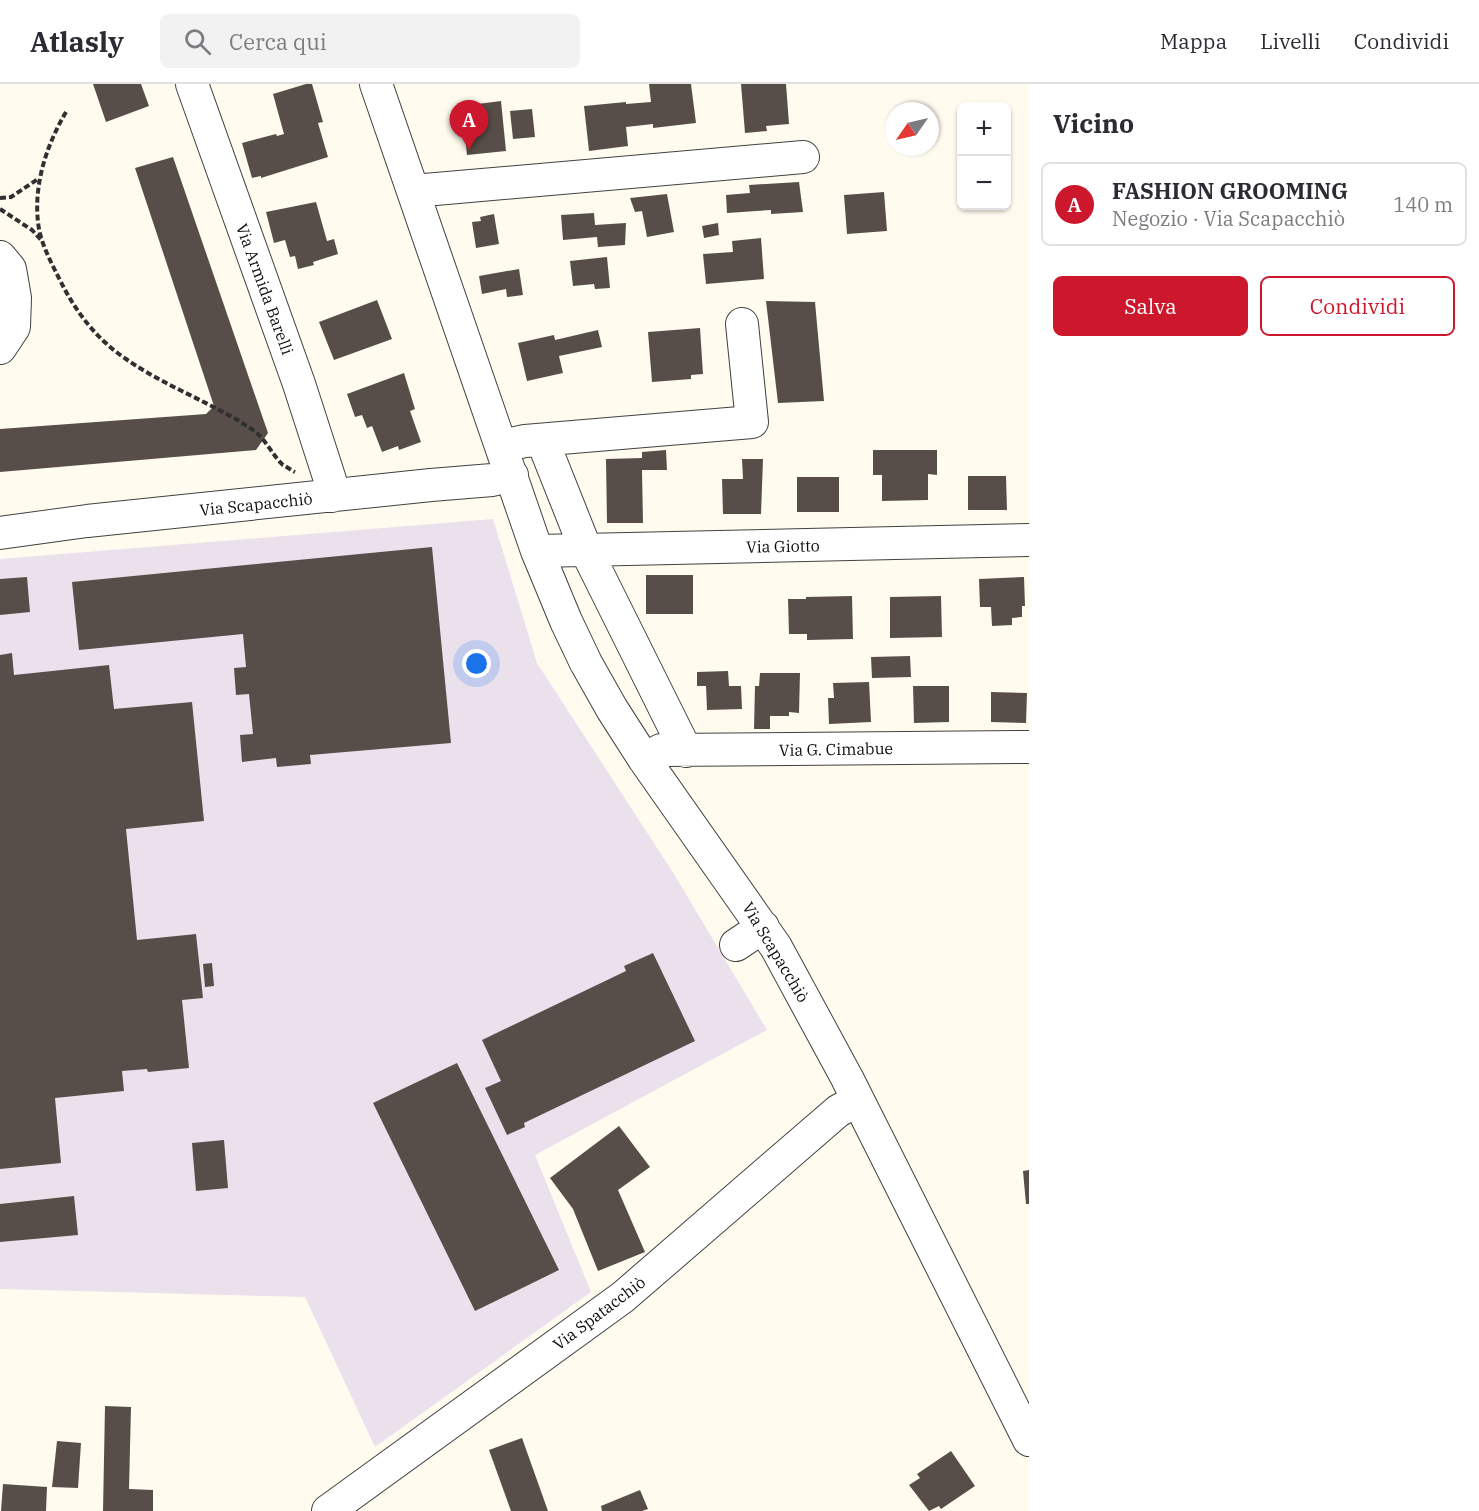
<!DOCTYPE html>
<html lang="it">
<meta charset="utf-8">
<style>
body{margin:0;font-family:"IBM Plex Serif",serif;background:#f2f2f3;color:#2b2b33}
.controls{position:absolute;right:18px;top:18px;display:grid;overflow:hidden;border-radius:9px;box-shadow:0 2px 4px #0004}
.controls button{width:54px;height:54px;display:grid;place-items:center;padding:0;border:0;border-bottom:2px solid #e1e1e2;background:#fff;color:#2b2b33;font:30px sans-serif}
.compass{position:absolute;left:885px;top:18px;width:54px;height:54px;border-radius:50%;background:#fff;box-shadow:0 2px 4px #0004;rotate:236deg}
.you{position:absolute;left:477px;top:580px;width:21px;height:21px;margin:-15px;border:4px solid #fff;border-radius:50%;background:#1a73e8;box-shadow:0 0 0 9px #1a73e833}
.badge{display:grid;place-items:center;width:39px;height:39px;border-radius:50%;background:#cd172c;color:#fff;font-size:20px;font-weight:700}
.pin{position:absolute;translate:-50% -50px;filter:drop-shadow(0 2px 3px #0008)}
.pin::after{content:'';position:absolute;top:32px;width:21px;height:18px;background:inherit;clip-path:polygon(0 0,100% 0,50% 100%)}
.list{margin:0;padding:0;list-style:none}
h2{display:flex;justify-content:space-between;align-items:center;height:78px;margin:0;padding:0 24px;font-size:26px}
h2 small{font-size:20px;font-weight:400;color:#7c7c81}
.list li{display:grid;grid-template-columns:39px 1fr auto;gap:18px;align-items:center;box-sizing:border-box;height:84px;margin:0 12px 12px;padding:0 12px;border:2px solid #e1e1e2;border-radius:9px}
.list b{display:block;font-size:22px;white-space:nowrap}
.list p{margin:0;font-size:20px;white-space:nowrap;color:#7c7c81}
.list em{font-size:20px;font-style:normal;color:#7c7c81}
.actions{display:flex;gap:12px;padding:18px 24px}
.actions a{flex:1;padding:14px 0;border:2px solid #cd172c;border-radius:9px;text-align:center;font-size:21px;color:#cd172c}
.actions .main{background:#cd172c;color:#fff}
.icon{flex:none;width:33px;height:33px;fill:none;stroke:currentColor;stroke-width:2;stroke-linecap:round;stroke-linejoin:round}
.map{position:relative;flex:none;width:1029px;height:1427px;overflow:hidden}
header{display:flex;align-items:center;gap:36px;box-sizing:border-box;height:84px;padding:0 30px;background:#fff;border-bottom:2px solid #e1e1e2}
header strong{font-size:28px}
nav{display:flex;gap:33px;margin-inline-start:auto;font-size:21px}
.search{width:420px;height:54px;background:#f2f2f3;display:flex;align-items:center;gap:15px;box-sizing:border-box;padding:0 21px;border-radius:9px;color:#7c7c81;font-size:22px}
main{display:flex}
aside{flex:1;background:#fff}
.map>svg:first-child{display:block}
</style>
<header>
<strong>Atlasly</strong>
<div class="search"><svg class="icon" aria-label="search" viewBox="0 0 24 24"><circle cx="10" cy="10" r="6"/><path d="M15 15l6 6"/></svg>Cerca qui</div>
<nav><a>Mappa</a><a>Livelli</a><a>Condividi</a></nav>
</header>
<main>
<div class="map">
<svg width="1029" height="1427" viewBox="0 0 1029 1427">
<rect width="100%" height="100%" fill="#fffbef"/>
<path fill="#ebe1ed" d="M 493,435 L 537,579 L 674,790 L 767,946 L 535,1071 L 591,1208 L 375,1363 L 305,1213 L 0,1205 L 0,475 Z"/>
<path fill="#584e49" d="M 93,0 L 141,0 L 149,22 L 106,38 Z
M 306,0 L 312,0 L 323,38 L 318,39 L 328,73 L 261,94 L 261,92 L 252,94 L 242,59 L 276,50 L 277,52 L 284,50 L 273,10 Z
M 649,0 L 691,0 L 696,39 L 653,44 L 653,40 L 626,43 L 628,62 L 589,67 L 584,22 L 626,18 L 626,20 L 651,18 Z
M 741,0 L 786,0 L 789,40 L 766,42 L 767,47 L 745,49 Z
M 501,17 L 506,67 L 467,71 L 462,22 Z
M 532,25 L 535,53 L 513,55 L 510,27 Z
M 173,73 L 268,349 L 256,366 L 0,388 L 0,345 L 206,330 L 214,322 L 135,84 Z
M 799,98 L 803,128 L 771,130 L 771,126 L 727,129 L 726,111 L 750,109 L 749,101 Z
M 884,108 L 887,147 L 847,150 L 844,111 Z
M 667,110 L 674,148 L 647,153 L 642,127 L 635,128 L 630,114 Z
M 316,118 L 327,157 L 334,155 L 338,170 L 313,178 L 314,181 L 298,185 L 295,172 L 290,173 L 285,156 L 274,159 L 266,128 Z
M 594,129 L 595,141 L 626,139 L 625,161 L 598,163 L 597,153 L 563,156 L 561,131 Z
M 494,130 L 499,160 L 476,164 L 472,138 L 481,137 L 480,133 Z
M 718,139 L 719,151 L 704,154 L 702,142 Z
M 761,154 L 764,195 L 706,200 L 703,170 L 733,168 L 732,157 Z
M 607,173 L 610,204 L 595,205 L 594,200 L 573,202 L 570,177 Z
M 519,185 L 523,211 L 507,213 L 506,205 L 482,210 L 479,192 Z
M 377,216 L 392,255 L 334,276 L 319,238 Z
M 766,217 L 815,218 L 824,317 L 778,319 Z
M 700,244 L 703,290 L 691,291 L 691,295 L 652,298 L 648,248 Z
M 598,246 L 602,263 L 559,272 L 563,289 L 527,297 L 518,259 L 554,251 L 555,256 Z
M 404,289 L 415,325 L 410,327 L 421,358 L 399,366 L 398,362 L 382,368 L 372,342 L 367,344 L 362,331 L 355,333 L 347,310 Z
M 666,366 L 667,386 L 642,386 L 643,439 L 607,439 L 606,375 L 642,374 L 642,368 Z
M 873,366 L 937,366 L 937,391 L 928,390 L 928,416 L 882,417 L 882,391 L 873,391 Z
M 742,375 L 763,375 L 761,430 L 723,430 L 722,395 L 743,395 Z
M 968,392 L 1006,392 L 1007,426 L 968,426 Z
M 797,393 L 839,393 L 839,428 L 797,428 Z
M 432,463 L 451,659 L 310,671 L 311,680 L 277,683 L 276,674 L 242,678 L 240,651 L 253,650 L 249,610 L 236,611 L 234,584 L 246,583 L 243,550 L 79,566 L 72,498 Z
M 646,491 L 693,491 L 693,530 L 646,530 Z
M 27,493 L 30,528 L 0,531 L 0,495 Z
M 1024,493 L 1025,522 L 1022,522 L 1022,533 L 1012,534 L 1012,541 L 992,542 L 991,523 L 980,523 L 979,495 Z
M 852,512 L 853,555 L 807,556 L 807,550 L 789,550 L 788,515 L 806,515 L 806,513 Z
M 941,512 L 942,553 L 890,554 L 890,513 Z
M 12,569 L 14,591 L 109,581 L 114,625 L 192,618 L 204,737 L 126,745 L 137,856 L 196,850 L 203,914 L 182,916 L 189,984 L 148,988 L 147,985 L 122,987 L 124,1007 L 55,1014 L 61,1079 L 0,1085 L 0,571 Z
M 910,572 L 911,593 L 872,594 L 871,573 Z
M 728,587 L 729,602 L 741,602 L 742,625 L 707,626 L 706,602 L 697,602 L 697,588 Z
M 760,589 L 800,589 L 799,629 L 789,628 L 789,632 L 770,632 L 770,645 L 754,645 L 755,602 L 759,602 Z
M 869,598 L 871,638 L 829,640 L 828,614 L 834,614 L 833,599 Z
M 913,602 L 949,602 L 949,638 L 914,639 Z
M 991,608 L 1027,609 L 1026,639 L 991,638 Z
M 653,869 L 695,957 L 524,1039 L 525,1043 L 507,1051 L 485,1004 L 501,997 L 482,956 L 626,887 L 624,882 Z
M 212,879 L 214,902 L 205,903 L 203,880 Z
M 457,979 L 559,1186 L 475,1227 L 373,1019 Z
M 619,1042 L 650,1083 L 618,1106 L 645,1168 L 598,1187 L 573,1125 L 550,1094 Z
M 224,1056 L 228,1104 L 196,1107 L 192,1059 Z
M 1029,1086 L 1029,1120 L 1026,1120 L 1023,1087 Z
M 74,1112 L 78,1151 L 0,1158 L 0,1120 Z
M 105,1322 L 131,1323 L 129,1405 L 153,1406 L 153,1427 L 103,1427 Z
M 522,1354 L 548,1427 L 511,1427 L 489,1366 Z
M 57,1357 L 81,1359 L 78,1404 L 52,1403 Z
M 951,1367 L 975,1402 L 941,1425 L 939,1422 L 929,1427 L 909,1401 L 920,1394 L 917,1390 Z
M 3,1400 L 47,1403 L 46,1427 L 1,1427 Z
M 640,1406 L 648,1425 L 642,1427 L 602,1427 L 601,1422 Z"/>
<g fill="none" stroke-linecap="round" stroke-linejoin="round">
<g stroke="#414141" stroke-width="34">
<path id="minor" d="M 192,0 L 299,300 L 330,396 L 332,412
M 376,0 L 537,467 L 566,537 L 586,579 L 612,625 L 644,675 L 776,863 L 847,994 L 1029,1356
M 413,107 L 803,73
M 0,173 L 10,185 L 15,214 L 14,243 L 0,264
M 501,362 L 525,357 L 752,338 L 742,240
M 547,368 L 586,466 L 686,667
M 0,449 L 87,437 L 431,401 L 492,396 L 512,391
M 537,467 L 1029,456
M 644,675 L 661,666 L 1029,663
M 736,861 L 763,843
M 328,1427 L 623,1213 L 838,1027 L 858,1016"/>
</g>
<path stroke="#303030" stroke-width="4" stroke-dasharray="6 3" stroke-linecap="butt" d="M 66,28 C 46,62 32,104 39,145 C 43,165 55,186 64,204 C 79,232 99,257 126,275 C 166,303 213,319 253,346 C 266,355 272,371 283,381 C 287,383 291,386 295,388
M 0,114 L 11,113 L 38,95
M 0,125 L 32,146 L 42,157"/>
<use href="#minor" stroke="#fff" stroke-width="32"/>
</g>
<g text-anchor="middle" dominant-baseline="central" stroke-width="6" stroke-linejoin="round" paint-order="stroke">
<g font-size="16" fill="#0e0e0e" stroke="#fff">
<text transform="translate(265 205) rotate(70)">Via Armida Barelli</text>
<text transform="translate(256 420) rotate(-6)">Via Scapacchiò</text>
<text transform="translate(783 462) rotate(-1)">Via Giotto</text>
<text transform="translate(836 665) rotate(-1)">Via G. Cimabue</text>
<text transform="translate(776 868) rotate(59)">Via Scapacchiò</text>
<text transform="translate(599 1229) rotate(-37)">Via Spatacchiò</text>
</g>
</g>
</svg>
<div class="controls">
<button>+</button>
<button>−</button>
</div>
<svg class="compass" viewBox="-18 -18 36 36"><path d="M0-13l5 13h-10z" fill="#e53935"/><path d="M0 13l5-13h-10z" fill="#7c7c81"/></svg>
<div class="you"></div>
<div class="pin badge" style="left:469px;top:66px">A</div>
</div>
<aside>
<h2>Vicino<small></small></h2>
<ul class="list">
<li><span class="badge">A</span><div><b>FASHION GROOMING</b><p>Negozio · Via Scapacchiò</p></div><em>140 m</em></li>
</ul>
<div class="actions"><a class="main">Salva</a><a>Condividi</a></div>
</aside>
</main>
